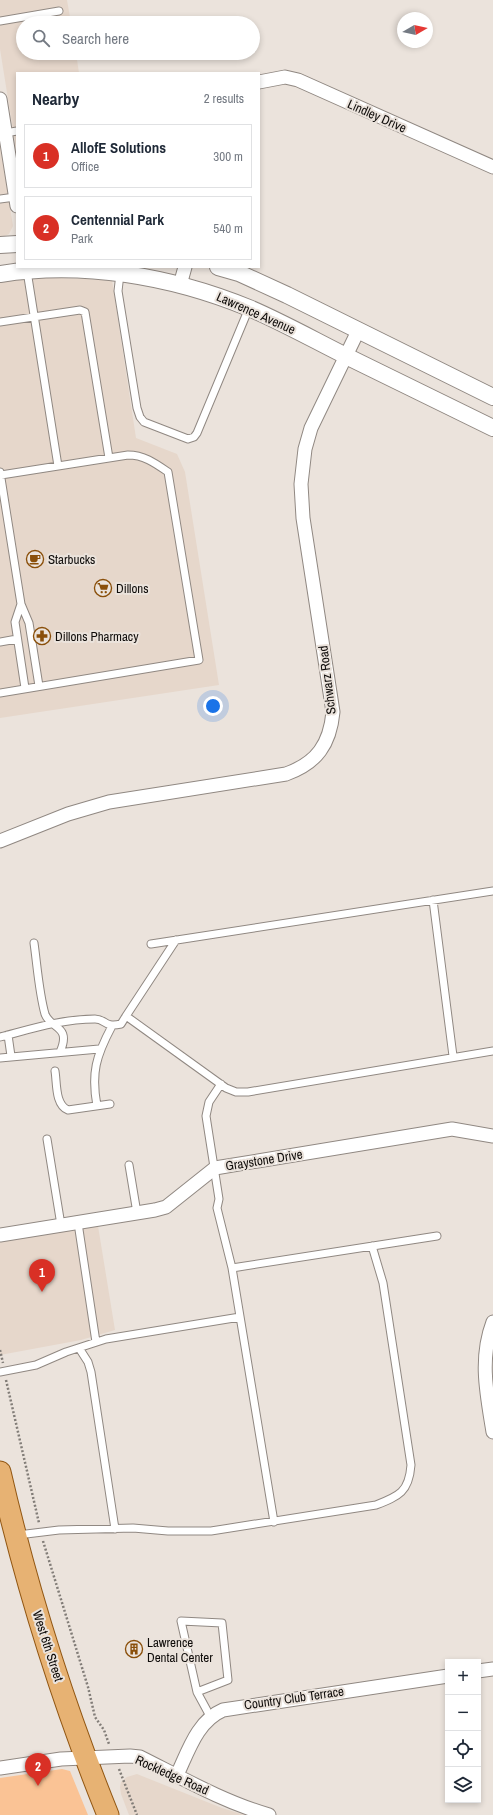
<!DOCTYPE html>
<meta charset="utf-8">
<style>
body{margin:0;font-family:"Archivo Narrow",sans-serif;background:#f2f2f3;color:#1f2937}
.controls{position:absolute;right:12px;bottom:12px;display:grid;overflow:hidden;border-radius:0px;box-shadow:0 2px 6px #0003}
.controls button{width:36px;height:36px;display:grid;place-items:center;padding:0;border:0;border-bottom:1px solid #e0e1e3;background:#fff;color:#1f2937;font:20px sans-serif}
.compass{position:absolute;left:397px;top:12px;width:36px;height:36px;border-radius:50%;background:#fff;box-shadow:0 2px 6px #0003;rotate:81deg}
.you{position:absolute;left:213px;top:706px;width:14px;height:14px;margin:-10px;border:3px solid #fff;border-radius:50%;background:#1a73e8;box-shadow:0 0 0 6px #1a73e833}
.badge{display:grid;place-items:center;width:26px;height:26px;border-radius:50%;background:#d93025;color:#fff;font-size:13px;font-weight:700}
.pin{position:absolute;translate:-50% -33px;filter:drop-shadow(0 1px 2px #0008)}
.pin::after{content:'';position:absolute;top:21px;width:14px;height:12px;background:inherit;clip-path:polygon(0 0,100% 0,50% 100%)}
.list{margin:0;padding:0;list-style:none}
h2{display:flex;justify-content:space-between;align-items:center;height:52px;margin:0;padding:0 16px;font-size:17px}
h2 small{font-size:13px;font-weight:400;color:#747a83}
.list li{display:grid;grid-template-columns:26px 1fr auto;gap:12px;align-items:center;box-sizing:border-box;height:64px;margin:0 8px 8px;padding:0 8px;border:1px solid #e0e1e3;border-radius:0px}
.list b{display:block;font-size:15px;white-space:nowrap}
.list p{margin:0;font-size:13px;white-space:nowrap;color:#747a83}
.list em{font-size:13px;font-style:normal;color:#747a83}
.icon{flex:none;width:22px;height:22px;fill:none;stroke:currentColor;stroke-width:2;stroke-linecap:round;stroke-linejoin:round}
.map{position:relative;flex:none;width:493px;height:1815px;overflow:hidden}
.search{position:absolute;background:#fff;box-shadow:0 2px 6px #0003;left:16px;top:16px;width:244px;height:44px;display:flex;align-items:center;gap:10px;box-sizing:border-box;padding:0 14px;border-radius:22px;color:#747a83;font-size:15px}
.panel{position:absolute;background:#fff;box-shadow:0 2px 6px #0003;left:16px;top:72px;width:244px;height:196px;border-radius:0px}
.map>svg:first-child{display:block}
</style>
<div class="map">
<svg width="493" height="1815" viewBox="0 0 493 1815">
<rect width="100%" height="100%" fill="#ebe3dc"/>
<path fill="#e6d7cb" d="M 0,0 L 67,0 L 71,23 L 23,23 L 23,53 L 76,53 L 79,73 L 17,73 L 17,155 L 0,49 Z
M 0,145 L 13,226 L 9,234 L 0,238 Z
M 34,277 L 112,280 L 136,438 L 177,454 L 185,472 L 219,685 L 0,718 L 0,282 Z
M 98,1226 L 115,1330 L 81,1340 L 0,1355 L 0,1242 Z
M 137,1774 L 222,1808 L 245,1815 L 129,1815 L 121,1794 L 120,1787 L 121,1782 L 127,1777 Z"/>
<path fill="#fac395" d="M 62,1769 L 70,1771 L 88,1815 L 0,1815 L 0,1778 Z"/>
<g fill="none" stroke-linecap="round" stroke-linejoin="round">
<g stroke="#908882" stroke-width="9">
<path id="service" d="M 0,21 L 59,11
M 5,133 L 17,131
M 0,199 L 15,197
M 27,271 L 58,466
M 120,274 L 118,291 L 137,408 L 140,417 L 144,422 L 188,439 L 194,437 L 197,433 L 249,308
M 0,322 L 80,310 L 85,312 L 109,458
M 0,472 L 21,604 L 15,622 L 25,688
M 21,604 L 29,623 L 39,686
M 0,642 L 17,639
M 0,693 L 199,660 L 168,472 C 155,463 144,455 128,455 L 1,475
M 433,900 L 453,1056
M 176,940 L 126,1016 L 226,1088 L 236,1092 L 248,1092 L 493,1051
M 34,943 C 37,964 39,993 45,1014 C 50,1029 72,1025 60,1052
M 151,944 L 493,891
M 8,1035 L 11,1056
M 0,1037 C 31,1029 62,1019 95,1019 C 106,1019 104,1028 121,1024 L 126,1016
M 0,1058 L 99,1049
M 55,1071 C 57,1083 55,1105 68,1110 L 110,1104
M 221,1084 L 209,1102 L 206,1116 L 219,1199 L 217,1208 L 232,1268 L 274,1522
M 97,1106 C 91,1073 96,1056 112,1026
M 47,1139 L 61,1225
M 129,1165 L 137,1213
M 78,1223 L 96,1342
M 232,1268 L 437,1236
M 79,1348 L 88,1362 L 91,1372 L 115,1529
M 0,1372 L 36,1365 L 66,1352 L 106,1339 L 240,1317
M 18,1535 L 59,1530 L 133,1528 L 168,1531 L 211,1531 L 376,1505 C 399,1496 409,1492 411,1465 L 383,1283 L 372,1246
M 197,1692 L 228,1680 L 222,1623 L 181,1621 L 197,1692 L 210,1716"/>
</g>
<g stroke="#908882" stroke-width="15">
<path id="minor" d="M 259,82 L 285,77 L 298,80 L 493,167
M 0,99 L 17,206
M 180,285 L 185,267
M 0,841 L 68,814 L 109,802 L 286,774 C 317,763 330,744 333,712 L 303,518 L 301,484 L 305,449 L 311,428 L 358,331
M 0,1235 L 155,1210 L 166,1207 L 215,1168 L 452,1129 L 493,1136
M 493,1322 C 479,1359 487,1395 493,1432
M 478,1671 L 493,1669
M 0,1768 L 61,1759 L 130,1756 L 140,1757 C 182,1778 224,1802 269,1815
M 177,1775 C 188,1752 197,1721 223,1710 L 448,1676"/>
</g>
<g stroke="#908882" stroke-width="18">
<path id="tertiary" d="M 0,245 L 17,244
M 218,267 L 239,273 L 287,295 L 493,397
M 0,274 C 83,261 171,276 249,308 C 282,322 314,340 346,356 C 395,380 444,404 493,428"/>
</g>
<g stroke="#915612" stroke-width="23">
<path id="primary" d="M 0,1472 C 27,1589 63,1704 108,1815"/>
</g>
<path stroke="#827d78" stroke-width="2.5" stroke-dasharray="2 2" stroke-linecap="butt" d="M 0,1350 L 3,1363
M 6,1380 L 39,1523
M 43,1541 L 88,1687 L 95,1717 L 104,1730 L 109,1744
M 119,1769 L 137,1815"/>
<use href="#service" stroke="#fff" stroke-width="7"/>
<use href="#minor" stroke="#fff" stroke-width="13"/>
<use href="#tertiary" stroke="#fff" stroke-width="16"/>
<use href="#primary" stroke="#e7b273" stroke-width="21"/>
</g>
<defs>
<g id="cafe-ring" transform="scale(0.9)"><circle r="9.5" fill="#ebe3dc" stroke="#8a4f0a" stroke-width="1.5"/><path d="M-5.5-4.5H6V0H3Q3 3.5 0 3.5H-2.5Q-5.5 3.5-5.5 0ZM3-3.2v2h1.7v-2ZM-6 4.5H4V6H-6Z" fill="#8a4f0a"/></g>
<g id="supermarket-ring" transform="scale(0.9)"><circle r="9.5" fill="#ebe3dc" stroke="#8a4f0a" stroke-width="1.5"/><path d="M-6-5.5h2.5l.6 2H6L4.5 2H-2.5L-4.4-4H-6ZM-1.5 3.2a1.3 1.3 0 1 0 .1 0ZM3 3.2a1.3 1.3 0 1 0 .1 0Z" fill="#8a4f0a"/></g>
<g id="pharmacy-ring" transform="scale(0.9)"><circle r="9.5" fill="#ebe3dc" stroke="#8a4f0a" stroke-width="1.5"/><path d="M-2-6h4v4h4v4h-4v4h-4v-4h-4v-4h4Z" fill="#8a4f0a"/></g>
<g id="building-ring" transform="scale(0.9)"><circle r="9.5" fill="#ebe3dc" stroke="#8a4f0a" stroke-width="1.5"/><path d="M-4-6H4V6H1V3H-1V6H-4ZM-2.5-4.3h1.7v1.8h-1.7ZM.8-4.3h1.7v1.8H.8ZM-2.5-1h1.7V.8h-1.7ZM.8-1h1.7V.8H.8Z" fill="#8a4f0a"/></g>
</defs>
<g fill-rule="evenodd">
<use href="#cafe-ring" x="35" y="559"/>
<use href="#supermarket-ring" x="103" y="588"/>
<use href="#pharmacy-ring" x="42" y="636"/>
<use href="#building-ring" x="134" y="1649"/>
</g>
<g text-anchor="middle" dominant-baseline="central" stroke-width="4" stroke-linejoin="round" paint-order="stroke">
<g font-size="13" fill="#0f0c0a" stroke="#ebe3dc">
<text transform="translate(377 116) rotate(24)">Lindley Drive</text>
<text transform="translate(256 313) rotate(24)">Lawrence Avenue</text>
<text transform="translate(327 680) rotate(-97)">Schwarz Road</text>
<text transform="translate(264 1160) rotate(-9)">Graystone Drive</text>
<text transform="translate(48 1646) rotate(72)">West 6th Street</text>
<text transform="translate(294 1698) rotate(-8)">Country Club Terrace</text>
<text transform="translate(172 1775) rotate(24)">Rockledge Road</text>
</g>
<g font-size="13" fill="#0f0c0a" stroke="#ebe3dc" text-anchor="start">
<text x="48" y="559">Starbucks</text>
<text x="116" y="588">Dillons</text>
<text x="55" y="636">Dillons Pharmacy</text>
<text x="147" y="1642">Lawrence<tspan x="147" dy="15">Dental Center</tspan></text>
</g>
</g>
</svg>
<div class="controls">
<button>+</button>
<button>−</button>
<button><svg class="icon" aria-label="locate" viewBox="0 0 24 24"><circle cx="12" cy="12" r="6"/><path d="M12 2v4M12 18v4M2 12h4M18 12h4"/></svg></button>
<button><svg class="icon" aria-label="layers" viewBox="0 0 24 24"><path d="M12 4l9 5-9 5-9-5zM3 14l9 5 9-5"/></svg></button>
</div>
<svg class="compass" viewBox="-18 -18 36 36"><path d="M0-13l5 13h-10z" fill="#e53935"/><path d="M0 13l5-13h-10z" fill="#747a83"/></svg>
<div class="you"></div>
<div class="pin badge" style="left:42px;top:1292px">1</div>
<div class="pin badge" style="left:38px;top:1786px">2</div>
<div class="search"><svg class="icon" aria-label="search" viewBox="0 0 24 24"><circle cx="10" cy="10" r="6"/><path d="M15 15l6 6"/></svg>Search here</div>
<section class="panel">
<h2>Nearby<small>2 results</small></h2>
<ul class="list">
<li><span class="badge">1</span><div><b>AllofE Solutions</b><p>Office</p></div><em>300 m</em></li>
<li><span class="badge">2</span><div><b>Centennial Park</b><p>Park</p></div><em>540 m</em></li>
</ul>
</section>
</div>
